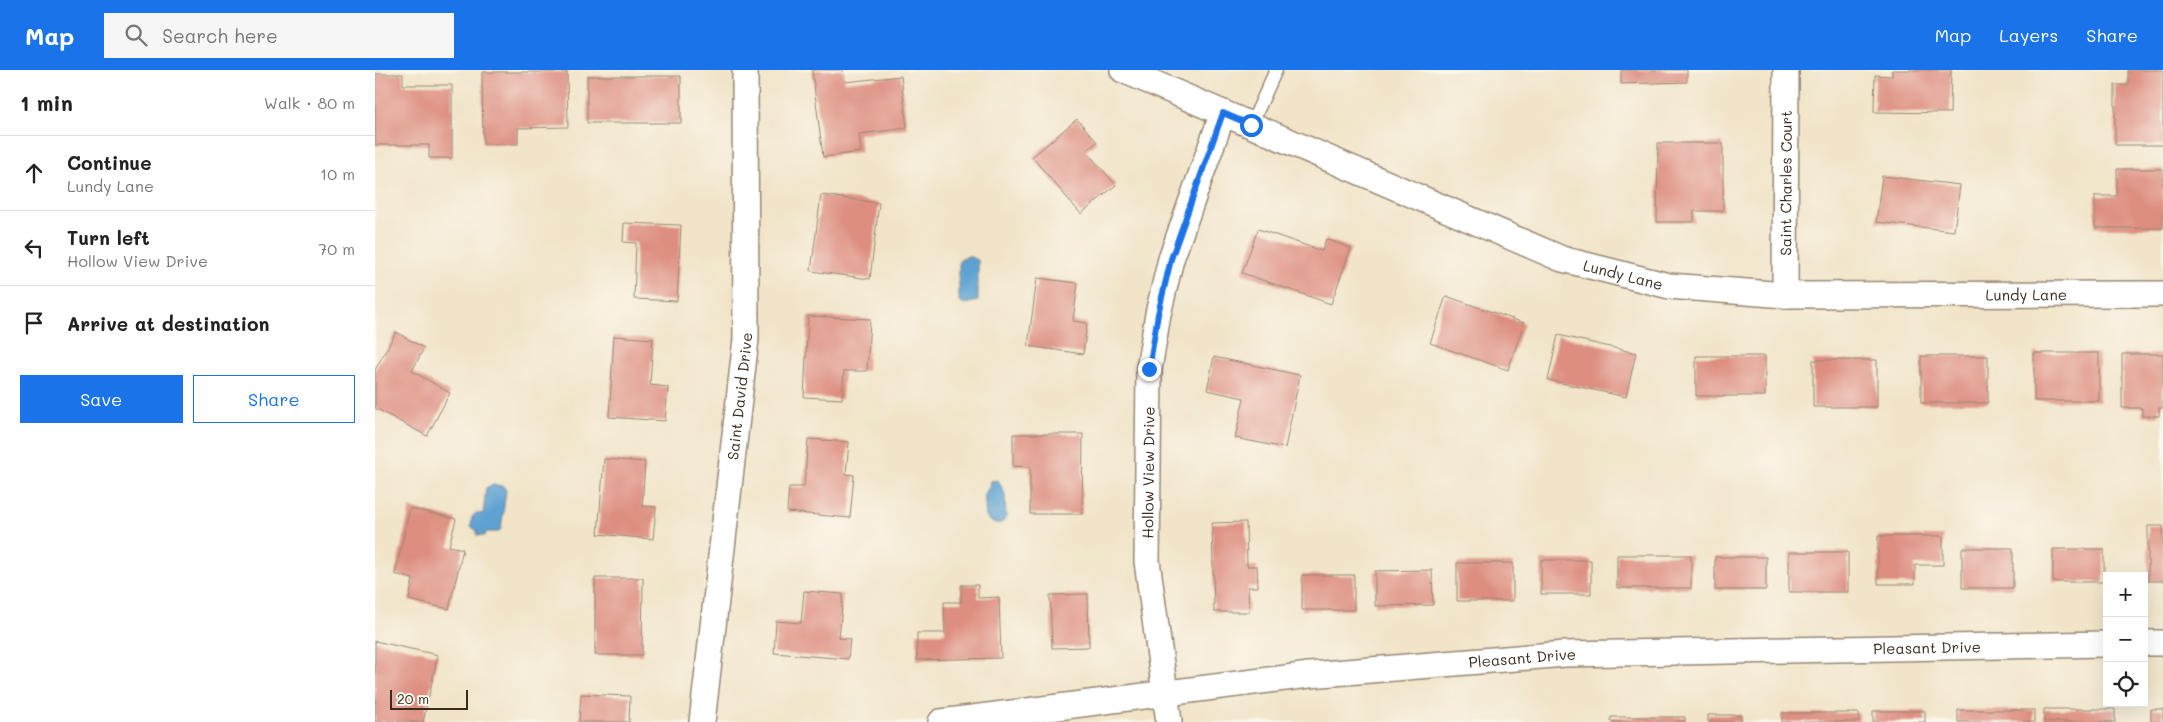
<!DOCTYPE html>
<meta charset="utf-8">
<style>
body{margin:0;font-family:Mali,sans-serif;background:#f6f6f6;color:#222}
.controls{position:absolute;right:15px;bottom:15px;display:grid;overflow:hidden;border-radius:0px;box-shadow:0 5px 20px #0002}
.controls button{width:45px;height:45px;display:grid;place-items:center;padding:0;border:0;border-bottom:1px solid #e0e0e0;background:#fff;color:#222;font:25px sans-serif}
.scale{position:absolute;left:15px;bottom:12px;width:78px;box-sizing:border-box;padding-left:5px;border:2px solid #3b2a1e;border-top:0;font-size:14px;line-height:18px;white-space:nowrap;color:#3b2a1e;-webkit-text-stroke:4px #fbf7ec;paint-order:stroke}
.stop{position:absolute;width:15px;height:15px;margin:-11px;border:4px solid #1a73e8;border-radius:50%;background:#fff}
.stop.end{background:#1a73e8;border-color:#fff;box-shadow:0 1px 5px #0008}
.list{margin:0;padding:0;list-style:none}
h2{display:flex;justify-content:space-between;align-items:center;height:65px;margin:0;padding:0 20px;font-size:21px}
h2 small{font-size:16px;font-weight:400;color:#767676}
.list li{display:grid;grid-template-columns:32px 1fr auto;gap:15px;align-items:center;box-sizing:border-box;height:75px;padding:0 20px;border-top:1px solid #e0e0e0}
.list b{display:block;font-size:19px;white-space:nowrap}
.list p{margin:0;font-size:16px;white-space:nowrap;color:#767676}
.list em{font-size:16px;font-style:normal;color:#767676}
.actions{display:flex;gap:10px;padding:15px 20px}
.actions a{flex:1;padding:11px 0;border:1px solid #1a73e8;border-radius:0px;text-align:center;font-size:18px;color:#1a73e8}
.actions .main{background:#1a73e8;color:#fff}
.icon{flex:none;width:28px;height:28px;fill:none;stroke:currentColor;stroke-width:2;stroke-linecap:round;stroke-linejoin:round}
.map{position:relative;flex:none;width:1788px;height:652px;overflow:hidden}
header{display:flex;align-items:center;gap:30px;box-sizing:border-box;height:70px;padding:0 25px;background:#1a73e8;color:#fff}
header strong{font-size:24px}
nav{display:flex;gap:28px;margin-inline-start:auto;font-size:18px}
.search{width:350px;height:45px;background:#f6f6f6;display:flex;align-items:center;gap:12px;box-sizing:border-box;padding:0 18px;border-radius:0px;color:#767676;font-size:19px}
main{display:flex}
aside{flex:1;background:#fff}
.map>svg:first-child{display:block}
</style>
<header>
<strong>Map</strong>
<div class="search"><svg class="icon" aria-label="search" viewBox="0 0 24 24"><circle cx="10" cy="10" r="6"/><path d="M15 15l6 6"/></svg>Search here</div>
<nav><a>Map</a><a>Layers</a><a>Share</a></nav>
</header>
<main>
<aside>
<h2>1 min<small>Walk · 80 m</small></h2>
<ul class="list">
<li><svg class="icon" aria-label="ahead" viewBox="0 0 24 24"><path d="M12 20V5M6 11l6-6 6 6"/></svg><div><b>Continue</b><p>Lundy Lane</p></div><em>10 m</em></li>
<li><svg class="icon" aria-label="left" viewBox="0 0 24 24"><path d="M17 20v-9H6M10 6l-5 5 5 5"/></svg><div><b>Turn left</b><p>Hollow View Drive</p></div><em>70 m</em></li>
<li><svg class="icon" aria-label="arrive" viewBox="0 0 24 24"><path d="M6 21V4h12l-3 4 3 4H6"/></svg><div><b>Arrive at destination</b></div></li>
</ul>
<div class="actions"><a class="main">Save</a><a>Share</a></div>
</aside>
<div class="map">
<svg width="1788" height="652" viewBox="0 0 1788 652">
<rect width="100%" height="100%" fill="#fbf7ec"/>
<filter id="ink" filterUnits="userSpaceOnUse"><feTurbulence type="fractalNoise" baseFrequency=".02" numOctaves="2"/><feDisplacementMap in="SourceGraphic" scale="10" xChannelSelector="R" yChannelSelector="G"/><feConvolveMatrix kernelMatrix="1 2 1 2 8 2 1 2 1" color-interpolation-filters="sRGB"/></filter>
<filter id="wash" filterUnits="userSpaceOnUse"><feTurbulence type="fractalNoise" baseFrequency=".0096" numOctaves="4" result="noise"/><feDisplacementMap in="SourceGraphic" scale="20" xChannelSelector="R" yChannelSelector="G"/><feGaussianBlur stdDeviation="1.12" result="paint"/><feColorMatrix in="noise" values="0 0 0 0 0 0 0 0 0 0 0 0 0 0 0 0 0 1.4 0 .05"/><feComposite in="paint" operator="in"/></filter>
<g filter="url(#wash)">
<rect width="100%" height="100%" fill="#f1e4c8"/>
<path fill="#5da2d2" stroke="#4c6678" d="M 593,186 L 603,190 L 603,231 L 590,234 L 584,231 L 584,191 Z
M 623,410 L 630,424 L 631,446 L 628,452 C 621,455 616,453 611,447 L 609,425 L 615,416 L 616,411 Z
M 116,415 L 128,416 L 131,420 L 126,459 L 123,462 L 111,462 L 110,466 L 102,465 L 102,460 L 96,457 L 97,447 L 101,443 L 108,444 L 111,418 Z"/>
<g id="blocks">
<path fill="#dd8e80" d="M 437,0 L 468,0 L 470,12 L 526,6 L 532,58 L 484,64 L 486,82 L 448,87 Z
M 1246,0 L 1312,0 L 1312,12 L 1246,14 Z
M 1517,0 L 1576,0 L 1575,43 L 1499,42 L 1500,5 L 1517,6 Z
M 1753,0 L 1788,0 L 1788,75 L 1740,75 L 1740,15 L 1753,15 Z
M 107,2 L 192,2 L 193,57 L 143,58 L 143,74 L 108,74 Z
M 0,4 L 28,4 L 28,15 L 77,15 L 77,88 L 54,88 L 54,75 L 0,75 Z
M 212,6 L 306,6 L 306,53 L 212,53 Z
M 702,49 L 722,72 L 711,81 L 741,115 L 706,144 L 657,87 Z
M 1283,73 L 1348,73 L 1348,141 L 1319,141 L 1319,152 L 1282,152 Z
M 1742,99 L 1788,99 L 1788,158 L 1720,158 L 1720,126 L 1742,126 Z
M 1507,106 L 1585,115 L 1579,161 L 1501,152 Z
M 446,125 L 504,133 L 495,209 L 436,201 Z
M 249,153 L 306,155 L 302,231 L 259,229 L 261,173 L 248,172 Z
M 883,159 L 947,181 L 951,169 L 976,178 L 956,234 L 867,203 Z
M 662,208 L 703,213 L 698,251 L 712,253 L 708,284 L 653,276 Z
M 1071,226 L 1149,253 L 1133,300 L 1055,273 Z
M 433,246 L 495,249 L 492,301 L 469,301 L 467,329 L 429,327 Z
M 21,262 L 49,278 L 37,301 L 75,323 L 52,366 L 0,338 L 0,300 Z
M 1183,265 L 1261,283 L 1251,327 L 1173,310 Z
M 239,266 L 278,269 L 275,315 L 293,317 L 290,351 L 234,347 Z
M 1659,283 L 1724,283 L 1724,331 L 1659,331 Z
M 1747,284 L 1788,284 L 1788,338 L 1784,338 L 1784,346 L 1767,346 L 1767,338 L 1747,338 Z
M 1321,286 L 1390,286 L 1390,326 L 1321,326 Z
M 1546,286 L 1613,286 L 1613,333 L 1546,333 Z
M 839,287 L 925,305 L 910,378 L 860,368 L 869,328 L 832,320 Z
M 1438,290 L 1502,290 L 1502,337 L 1438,337 Z
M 638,364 L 708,364 L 707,444 L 655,444 L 655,397 L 638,396 Z
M 433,369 L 474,372 L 471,404 L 479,405 L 475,448 L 412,442 L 414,417 L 429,417 Z
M 229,389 L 270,392 L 267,436 L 281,437 L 278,469 L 223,464 Z
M 35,438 L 81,449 L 74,476 L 88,479 L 74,539 L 34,530 L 38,509 L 20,504 Z
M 871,452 L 872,496 L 882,496 L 883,517 L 873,517 L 874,542 L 839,542 L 837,453 Z
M 1773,456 L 1788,456 L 1788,511 L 1773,511 Z
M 1503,466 L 1568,466 L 1568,495 L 1540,495 L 1540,514 L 1503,514 Z
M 1587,478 L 1638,478 L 1638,518 L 1587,518 Z
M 1678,479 L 1729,479 L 1729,512 L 1678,512 Z
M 1414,482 L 1473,482 L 1473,522 L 1414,522 Z
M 1242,485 L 1316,485 L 1316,518 L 1242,518 Z
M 1340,487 L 1391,487 L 1391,520 L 1340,520 Z
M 1166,490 L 1216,490 L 1216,524 L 1166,524 Z
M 1082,493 L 1138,493 L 1138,531 L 1082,531 Z
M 1057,500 L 1058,535 L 1000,536 L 1000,501 Z
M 927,505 L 979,505 L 979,540 L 927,540 Z
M 220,508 L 268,508 L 267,585 L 220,585 Z
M 586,515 L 603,515 L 603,528 L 624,527 L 626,588 L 542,590 L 542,563 L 570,563 L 569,532 L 586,532 Z
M 429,521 L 468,524 L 464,568 L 475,569 L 473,589 L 399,583 L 401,551 L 426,553 Z
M 713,524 L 714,577 L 677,578 L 675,525 Z
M 0,571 L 63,585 L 48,652 L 0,652 Z
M 206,624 L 255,626 L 254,652 L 204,652 Z
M 1669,639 L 1740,639 L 1740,652 L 1669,652 Z
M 1776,639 L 1788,639 L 1788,652 L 1776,652 Z
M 1583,640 L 1659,640 L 1659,652 L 1583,652 Z
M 1498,641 L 1550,641 L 1550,652 L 1498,652 Z
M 1407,643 L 1484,643 L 1484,652 L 1407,652 Z
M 1333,645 L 1366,645 L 1366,652 L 1333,652 Z
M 1236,647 L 1310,647 L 1310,652 L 1236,652 Z"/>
</g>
</g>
<g filter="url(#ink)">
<use href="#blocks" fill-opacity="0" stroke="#968773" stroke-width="1"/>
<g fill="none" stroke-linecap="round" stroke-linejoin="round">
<g stroke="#968773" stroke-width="15">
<path id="lane" d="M 876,55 L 901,0"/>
</g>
<g stroke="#968773" stroke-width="28">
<g id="street">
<path id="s1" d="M 748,0 L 1187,189 L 1294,216 L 1410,225 L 1788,224"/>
<path id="s2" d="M 1410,225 L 1411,0"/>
<path d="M 1769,573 L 1788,573"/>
<path id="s3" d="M 327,652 L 371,269 L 370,0"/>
<path id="s4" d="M 566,652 L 934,605 L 1190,584 L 1732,574"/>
<path id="s5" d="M 794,652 L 772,491 L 774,299 L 783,244 L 796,189 L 848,43"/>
</g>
</g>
<use href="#lane" stroke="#fff" stroke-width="12"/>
<use href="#street" stroke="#fff" stroke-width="25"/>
</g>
</g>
<g fill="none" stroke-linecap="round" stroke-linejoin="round" filter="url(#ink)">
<path stroke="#1a73e8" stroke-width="6" d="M 774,299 L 783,244 L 796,189 L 848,43 L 876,55"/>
</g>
<g text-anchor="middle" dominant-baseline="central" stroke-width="5" stroke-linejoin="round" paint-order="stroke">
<g font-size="15" fill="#3b2a1e" stroke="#fbf7ec">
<text stroke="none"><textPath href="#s2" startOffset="112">Saint Charles Court</textPath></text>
<text stroke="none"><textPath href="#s1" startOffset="541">Lundy Lane</textPath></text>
<text stroke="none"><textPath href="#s1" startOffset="946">Lundy Lane</textPath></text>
<text stroke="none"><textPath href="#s3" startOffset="328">Saint David Drive</textPath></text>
<text stroke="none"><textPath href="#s5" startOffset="251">Hollow View Drive</textPath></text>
<text stroke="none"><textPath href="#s4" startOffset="990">Pleasant Drive</textPath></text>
<text stroke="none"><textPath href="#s4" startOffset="585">Pleasant Drive</textPath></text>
</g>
</g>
</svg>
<div class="controls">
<button>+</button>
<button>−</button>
<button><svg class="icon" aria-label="locate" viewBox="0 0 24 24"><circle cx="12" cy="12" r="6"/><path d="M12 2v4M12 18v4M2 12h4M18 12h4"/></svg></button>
</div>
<div class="scale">20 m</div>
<div class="stop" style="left:876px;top:55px"></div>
<div class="stop end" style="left:774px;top:299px"></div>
</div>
</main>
